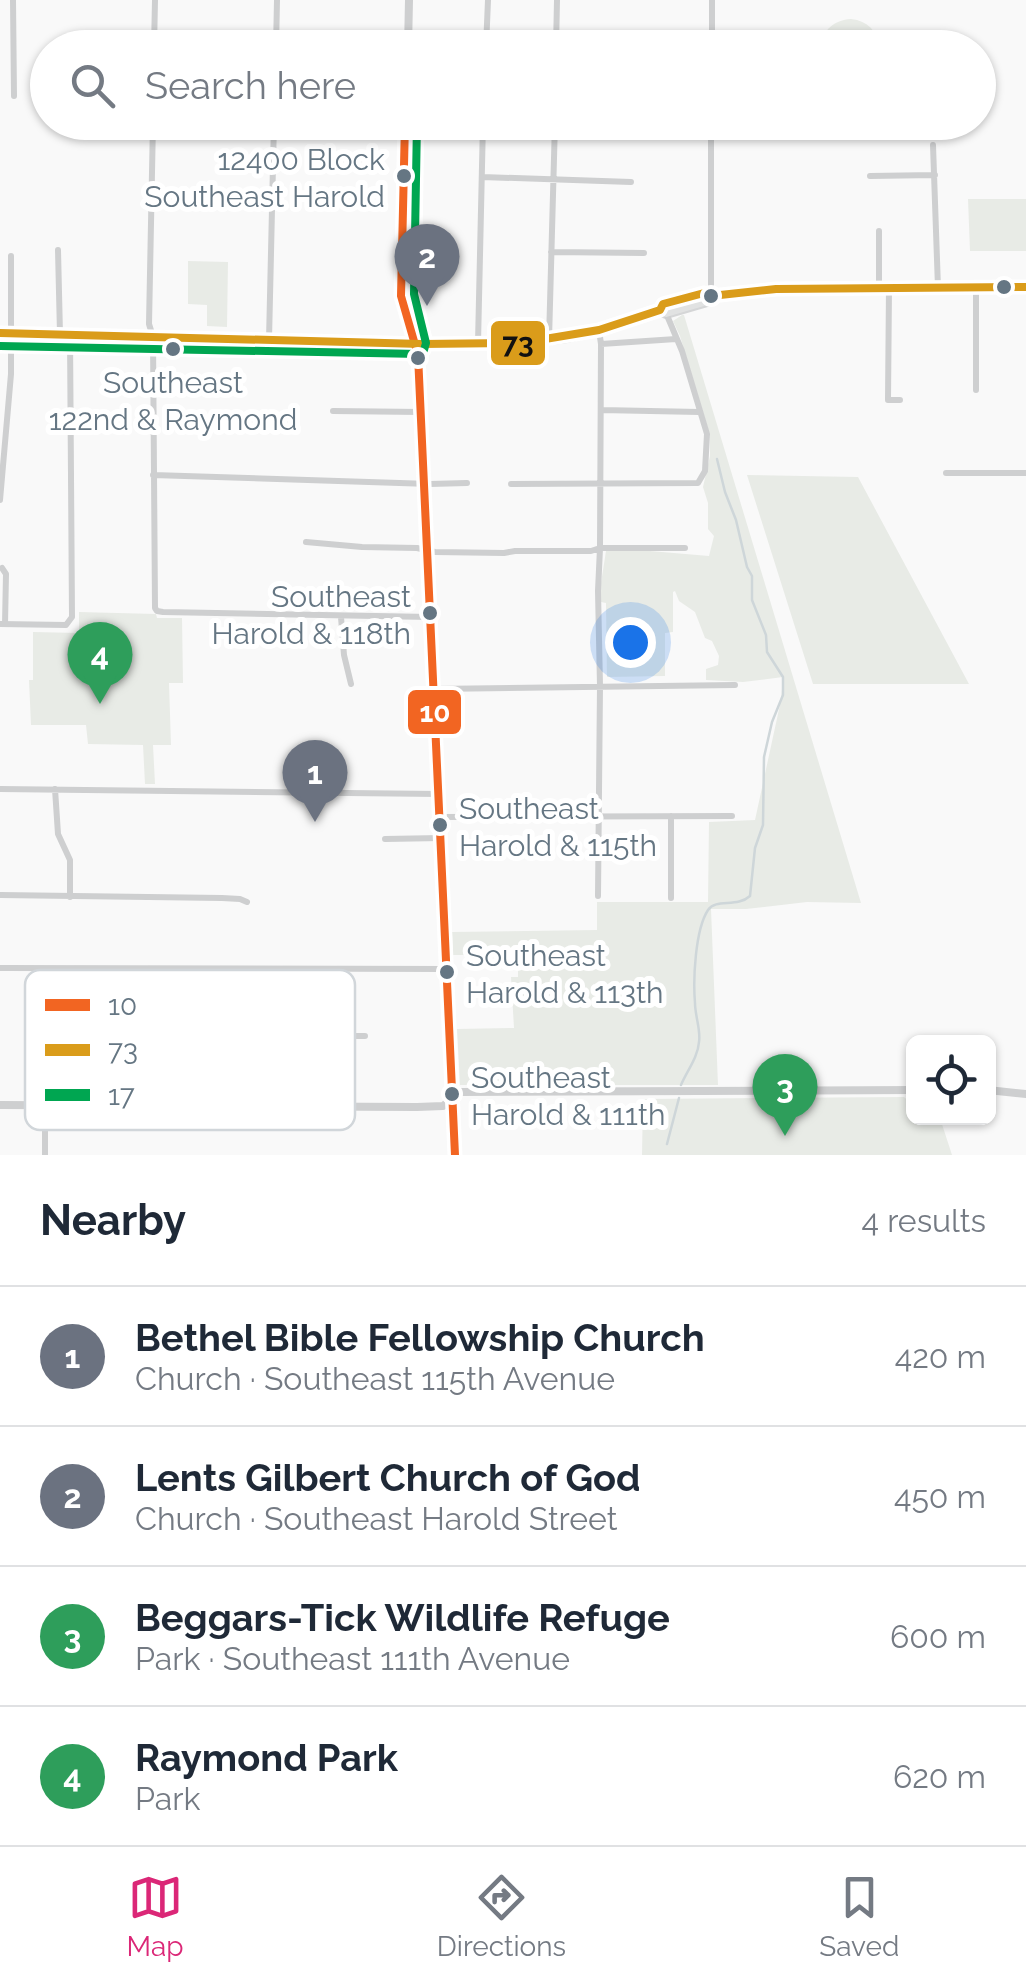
<!DOCTYPE html>
<meta charset="utf-8">
<style>
body{margin:0;font-family:Raleway,sans-serif;background:#f6f6f7;color:#1f2937}
.controls{position:absolute;right:30px;bottom:30px;display:grid;overflow:hidden;border-radius:15px;box-shadow:0 2px 8px #0004}
.controls button{width:90px;height:90px;display:grid;place-items:center;padding:0;border:0;border-bottom:2px solid #e0e1e3;background:#fff;color:#1f2937;font:50px sans-serif}
.you{position:absolute;left:630px;top:642px;width:35px;height:35px;margin:-25px;border:8px solid #fff;border-radius:50%;background:#1a73e8;box-shadow:0 0 0 15px #1a73e833}
.badge{display:grid;place-items:center;width:65px;height:65px;border-radius:50%;background:#db2777;color:#fff;font-size:32px;font-weight:700}
.pin{position:absolute;translate:-50% -82px;filter:drop-shadow(0 2px 5px #0008)}
.pin::after{content:'';position:absolute;top:52px;width:35px;height:30px;background:inherit;clip-path:polygon(0 0,100% 0,50% 100%)}
.list{margin:0;padding:0;list-style:none}
h2{display:flex;justify-content:space-between;align-items:center;height:130px;margin:0;padding:0 40px;font-size:42px}
h2 small{font-size:32px;font-weight:400;color:#747a83}
.list li{display:grid;grid-template-columns:65px 1fr auto;gap:30px;align-items:center;box-sizing:border-box;height:140px;padding:0 40px;border-top:2px solid #e0e1e3}
.list b{display:block;font-size:38px;white-space:nowrap}
.list p{margin:0;font-size:32px;white-space:nowrap;color:#747a83}
.list em{font-size:32px;font-style:normal;color:#747a83}
.icon{flex:none;width:55px;height:55px;fill:none;stroke:currentColor;stroke-width:2;stroke-linecap:round;stroke-linejoin:round}
.map{position:relative;flex:none;width:1026px;height:1155px;overflow:hidden}
.search{position:absolute;background:#fff;box-shadow:0 2px 8px #0004;left:30px;right:30px;top:30px;height:110px;display:flex;align-items:center;gap:25px;box-sizing:border-box;padding:0 35px;border-radius:55px;color:#747a83;font-size:38px}
.sheet{height:690px;background:#fff}
nav{display:flex;justify-content:space-around;align-items:center;box-sizing:border-box;height:140px;border-top:2px solid #e0e1e3;background:#fff;font-size:28px;color:#747a83}
nav a{display:grid;justify-items:center;gap:5px}
nav .on{color:#db2777}
.map>svg:first-child{display:block}
</style>
<div class="map">
<svg width="1026" height="1155" viewBox="0 0 1026 1155">
<rect width="100%" height="100%" fill="#f9f9f9"/>
<path fill="#e8ebe6" d="M 851,19 C 868,21 877,31 880,47 L 820,47 C 823,30 834,20 851,19 Z
M 968,199 L 1026,199 L 1026,251 L 970,251 Z
M 188,261 L 228,262 L 227,327 L 207,326 L 207,305 L 188,304 Z
M 682,315 L 684,315 L 861,903 L 807,902 L 746,909 L 711,909 L 718,1085 L 460,1085 L 457,1029 L 514,1028 L 511,977 L 518,977 L 518,955 L 453,955 L 452,932 L 597,930 L 597,902 L 708,902 L 709,822 L 755,820 L 781,700 L 783,677 L 743,682 L 706,680 L 706,669 L 718,665 L 719,656 L 712,641 L 705,638 L 695,612 L 679,601 L 675,591 L 673,592 L 673,632 L 665,633 L 665,676 L 607,677 L 606,603 L 601,602 L 601,583 L 606,551 L 650,551 L 709,556 L 714,536 L 708,529 L 708,503 L 703,487 L 710,456 L 710,435 L 680,336 L 673,321 Z
M 747,475 L 858,477 L 969,684 L 813,684 Z
M 79,612 L 156,614 L 157,618 L 182,618 L 183,683 L 169,683 L 171,745 L 153,745 L 155,784 L 145,784 L 143,745 L 88,744 L 86,725 L 31,725 L 29,680 L 33,680 L 33,632 L 79,633 Z
M 904,1097 L 913,1105 L 914,1118 L 940,1118 L 952,1155 L 642,1155 L 643,1099 Z"/>
<g fill="none" stroke-linecap="round" stroke-linejoin="round">
<path stroke="#ced6d9" stroke-width="2.5" d="M 681,1085 C 687,1071 698,1057 699,1042 C 701,1030 695,1016 695,1003 C 693,980 695,930 708,910 C 716,898 737,908 750,896 L 755,848 L 763,825 L 764,757 L 772,722 L 783,695 L 783,677 L 767,652 L 766,635 L 752,600 L 752,576 L 747,567 L 736,520 L 725,492 L 717,459
M 667,1144 L 679,1098"/>
<g stroke="#d5d6d7" stroke-width="12">
<path id="secondary" d="M 660,310 L 666,313 L 707,301 L 711,296
M 0,333 L 422,344 L 521,343 L 567,337 L 599,330 L 660,310 L 663,304 L 704,293 L 711,296 L 776,289 L 1026,287"/>
</g>
<path stroke="#cecfd0" stroke-width="6" d="M 13,0 L 14,96
M 276,40 L 339,41
M 154,48 L 155,0
M 276,48 L 277,0
M 486,48 L 488,0
M 556,48 L 557,0
M 712,48 L 712,0
M 153,122 L 149,324 L 153,337 L 155,608 L 157,611 L 163,612 L 430,617
M 933,145 L 938,288
M 870,176 L 935,175
M 482,177 L 631,182
M 879,231 L 879,288
M 58,250 L 60,334
M 551,252 L 644,253
M 889,288 L 888,400 L 900,400
M 711,296 L 711,122
M 269,340 L 274,122
M 549,340 L 555,122
M 478,343 L 483,122
M 601,344 L 676,339
M 976,390 L 976,287
M 601,410 L 699,412
M 333,411 L 421,412
M 946,473 L 1026,473
M 153,475 L 430,484 L 467,483
M 511,484 L 698,483 L 705,471 L 707,434 L 682,351 L 666,313
M 0,500 L 11,374 L 11,256
M 306,542 L 362,547 L 417,548 L 435,552 L 504,553 L 515,551 L 591,551 L 600,548 L 685,548
M 2,568 L 6,574 L 5,624
M 341,617 L 344,655 L 351,684
M 0,624 L 66,625 L 72,617 L 70,335
M 433,689 L 735,685
M 0,789 L 439,794
M 55,789 L 58,834 L 70,860 L 70,897
M 440,817 L 732,816
M 385,839 L 441,838
M 0,895 L 222,898 L 240,899 L 247,902
M 598,896 L 600,686 L 598,591 L 600,548 L 601,344 L 599,330
M 671,898 L 671,816
M 0,968 L 447,969
M 338,970 L 341,1036
M 243,1036 L 365,1036
M 288,1036 L 292,1106
M 45,1155 L 45,1105"/>
<path stroke="#cecfd0" stroke-width="8" d="M 408,48 L 409,0
M 405,122 L 401,296 L 418,355 L 455,1155
M 988,1090 L 1026,1094
M 0,1105 L 417,1107 L 443,1106 L 460,1092 L 914,1090"/>
<use href="#secondary" stroke="#e1e2e2" stroke-width="8"/>
<g stroke="#fff" stroke-width="15">
<path id="bus-1" d="M 405,122 L 401,296 L 418,355 L 455,1155"/>
</g>
<g stroke="#fff" stroke-width="15">
<path id="bus-2" d="M 0,333 L 422,344 L 521,343 L 599,330 L 660,310 L 663,304 L 704,293 L 711,296 L 776,289 L 1026,287"/>
</g>
<g stroke="#fff" stroke-width="15">
<path id="bus-3" d="M 0,346 L 420,354 L 424,350 L 426,343 L 414,294 L 417,122"/>
</g>
<use href="#bus-1" stroke="#f26522" stroke-width="8"/>
<use href="#bus-2" stroke="#da9c1a" stroke-width="8"/>
<use href="#bus-3" stroke="#00a651" stroke-width="8"/>
</g>
<g fill="#657683" stroke="#fff" stroke-width="4">
<circle cx="404" cy="176" r="9"/>
<circle cx="1004" cy="287" r="9"/>
<circle cx="711" cy="296" r="9"/>
<circle cx="173" cy="349" r="9"/>
<circle cx="418" cy="358" r="9"/>
<circle cx="430" cy="613" r="9"/>
<circle cx="440" cy="825" r="9"/>
<circle cx="447" cy="972" r="9"/>
<circle cx="452" cy="1094" r="9"/>
</g>
<g text-anchor="middle" dominant-baseline="central" stroke-width="10" stroke-linejoin="round" paint-order="stroke">
<g font-size="30" fill="#657683" stroke="#fff" text-anchor="start">
<text x="385" y="159" text-anchor="end">12400 Block<tspan x="385" dy="37">Southeast Harold</tspan></text>
<text x="173" y="382" text-anchor="middle">Southeast<tspan x="173" dy="37">122nd &amp; Raymond</tspan></text>
<text x="411" y="596" text-anchor="end">Southeast<tspan x="411" dy="37">Harold &amp; 118th</tspan></text>
<text x="459" y="808">Southeast<tspan x="459" dy="37">Harold &amp; 115th</tspan></text>
<text x="466" y="955">Southeast<tspan x="466" dy="37">Harold &amp; 113th</tspan></text>
<text x="471" y="1077">Southeast<tspan x="471" dy="37">Harold &amp; 111th</tspan></text>
</g>
</g>
<rect x="25" y="970" width="330" height="160" rx="15" fill="#fff" stroke="#d1d6da" stroke-width="2.5"/>
<rect x="45" y="999" width="45" height="12" fill="#f26522"/>
<rect x="45" y="1044" width="45" height="12" fill="#da9c1a"/>
<rect x="45" y="1089" width="45" height="12" fill="#00a651"/>
<g font-size="28" fill="#657683">
<text x="108" y="1015">10</text>
<text x="108" y="1060">73</text>
<text x="108" y="1105">17</text>
</g>
<g stroke="#fff" stroke-width="4">
<rect x="489" y="319" width="58" height="48" rx="10" fill="#da9c1a"/>
<rect x="406" y="688" width="57" height="48" rx="10" fill="#f26522"/>
</g>
<g font-size="28" text-anchor="middle" font-weight="bold" fill="#fff">
<text x="435" y="722">10</text>
</g>
<g font-size="28" text-anchor="middle" font-weight="bold" fill="#111">
<text x="518" y="353">73</text>
</g>
</svg>
<div class="controls">
<button><svg class="icon" aria-label="locate" viewBox="0 0 24 24"><circle cx="12" cy="12" r="6"/><path d="M12 2v4M12 18v4M2 12h4M18 12h4"/></svg></button>
</div>
<div class="you"></div>
<div class="pin badge" style="left:315px;top:822px;background:#6b7280">1</div>
<div class="pin badge" style="left:427px;top:306px;background:#6b7280">2</div>
<div class="pin badge" style="left:785px;top:1136px;background:#2e9e5b">3</div>
<div class="pin badge" style="left:100px;top:704px;background:#2e9e5b">4</div>
<div class="search"><svg class="icon" aria-label="search" viewBox="0 0 24 24"><circle cx="10" cy="10" r="6"/><path d="M15 15l6 6"/></svg>Search here</div>
</div>
<section class="sheet">
<h2>Nearby<small>4 results</small></h2>
<ul class="list">
<li><span class="badge" style="background:#6b7280">1</span><div><b>Bethel Bible Fellowship Church</b><p>Church · Southeast 115th Avenue</p></div><em>420 m</em></li>
<li><span class="badge" style="background:#6b7280">2</span><div><b>Lents Gilbert Church of God</b><p>Church · Southeast Harold Street</p></div><em>450 m</em></li>
<li><span class="badge" style="background:#2e9e5b">3</span><div><b>Beggars-Tick Wildlife Refuge</b><p>Park · Southeast 111th Avenue</p></div><em>600 m</em></li>
<li><span class="badge" style="background:#2e9e5b">4</span><div><b>Raymond Park</b><p>Park</p></div><em>620 m</em></li>
</ul>
</section>
<nav>
<a class="on"><svg class="icon" aria-label="map" viewBox="0 0 24 24"><path d="M3 6l6-2 6 2 6-2v14l-6 2-6-2-6 2zM9 4v14M15 6v14"/></svg>Map</a>
<a><svg class="icon" aria-label="directions" viewBox="0 0 24 24"><path d="M12 3l9 9-9 9-9-9zM9 14v-3h6M13 9l2 2-2 2"/></svg>Directions</a>
<a><svg class="icon" aria-label="saved" viewBox="0 0 24 24"><path d="M7 4h10v16l-5-4-5 4z"/></svg>Saved</a>
</nav>
